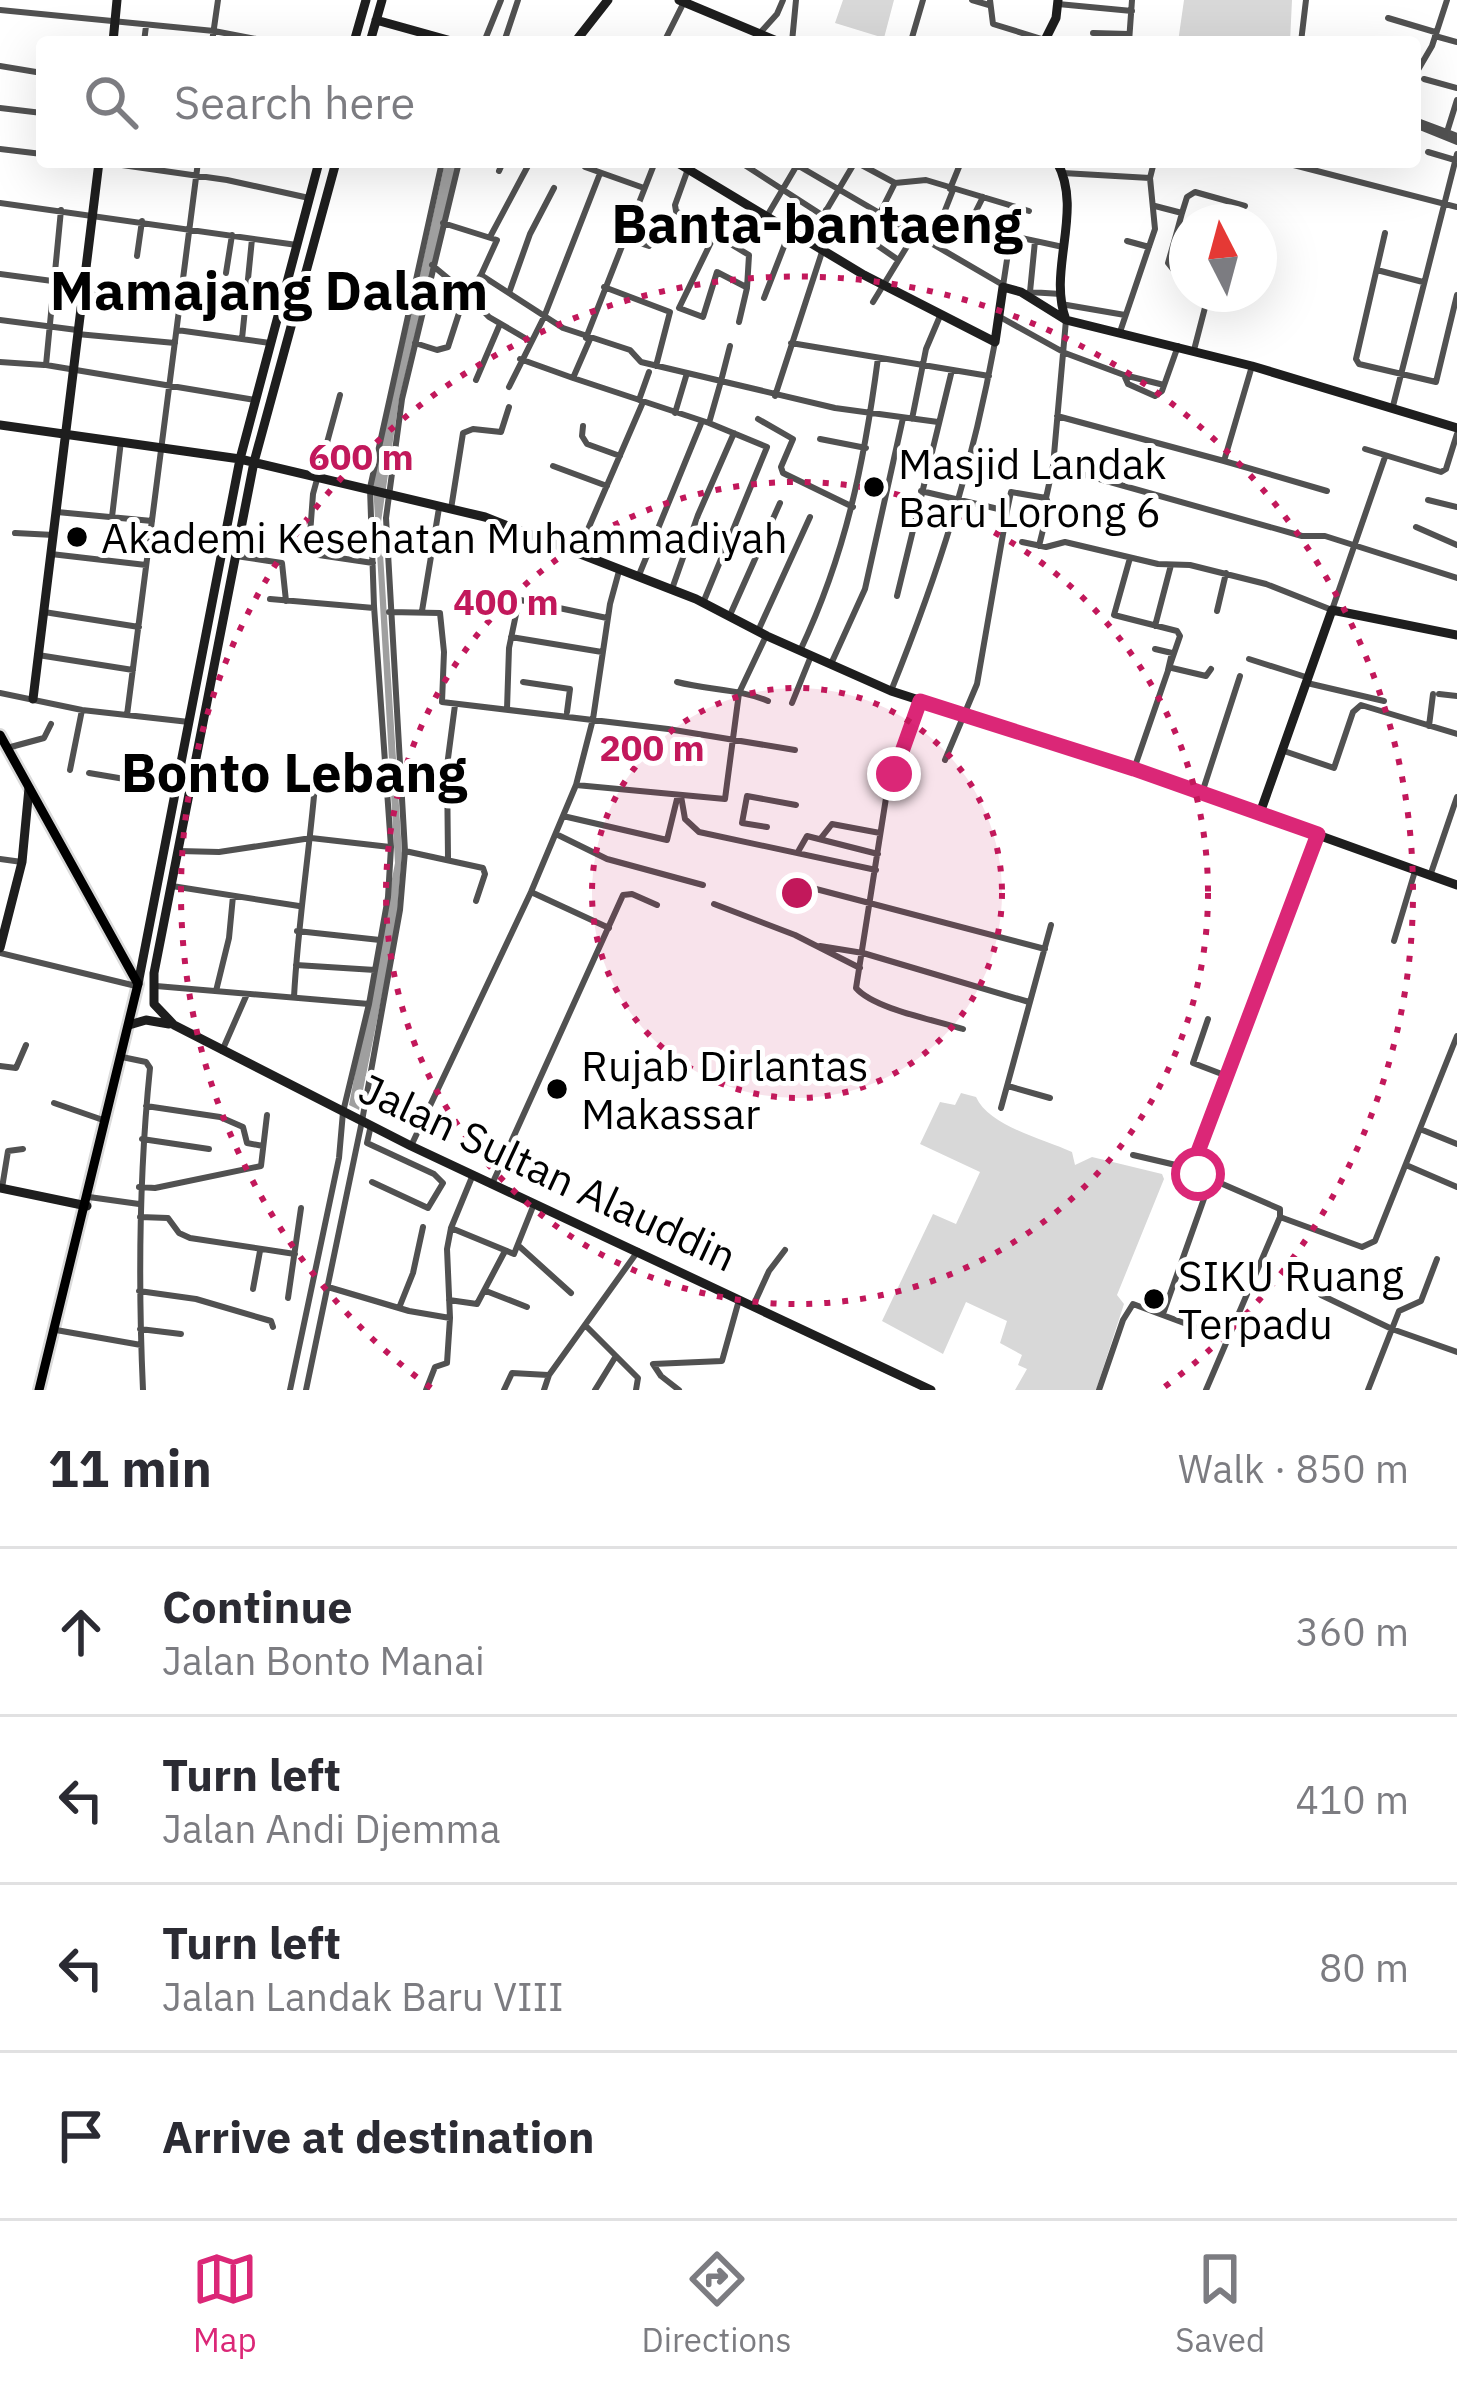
<!DOCTYPE html>
<meta charset="utf-8">
<style>
body{margin:0;font-family:"IBM Plex Sans",sans-serif;background:#f7f7f7;color:#2b2b33}
.compass{position:absolute;left:1169px;top:204px;width:108px;height:108px;border-radius:50%;background:#fff;box-shadow:0 12px 48px #0002;rotate:354deg}
.stop{position:absolute;width:36px;height:36px;margin:-27px;border:9px solid #db2777;border-radius:50%;background:#fff}
.stop.end{background:#db2777;border-color:#fff;box-shadow:0 3px 12px #0008}
.list{margin:0;padding:0;list-style:none}
h2{display:flex;justify-content:space-between;align-items:center;height:156px;margin:0;padding:0 48px;font-size:51px}
h2 small{font-size:39px;font-weight:400;color:#7c7c81}
.list li{display:grid;grid-template-columns:78px 1fr auto;gap:36px;align-items:center;box-sizing:border-box;height:168px;padding:0 48px;border-top:3px solid #e1e1e2}
.list b{display:block;font-size:45px;white-space:nowrap}
.list p{margin:0;font-size:39px;white-space:nowrap;color:#7c7c81}
.list em{font-size:39px;font-style:normal;color:#7c7c81}
.icon{flex:none;width:66px;height:66px;fill:none;stroke:currentColor;stroke-width:2;stroke-linecap:round;stroke-linejoin:round}
.map{position:relative;flex:none;width:1457px;height:1390px;overflow:hidden}
.search{position:absolute;background:#fff;box-shadow:0 12px 48px #0002;left:36px;right:36px;top:36px;height:132px;display:flex;align-items:center;gap:30px;box-sizing:border-box;padding:0 42px;border-radius:12px;color:#7c7c81;font-size:45px}
.sheet{height:828px;background:#fff}
nav{display:flex;justify-content:space-around;align-items:center;box-sizing:border-box;height:168px;border-top:3px solid #e1e1e2;background:#fff;font-size:33px;color:#7c7c81}
nav a{display:grid;justify-items:center;gap:6px}
nav .on{color:#db2777}
.map>svg:first-child{display:block}
</style>
<div class="map">
<svg width="1457" height="1390" viewBox="0 0 1457 1390">
<rect width="100%" height="100%" fill="#fff"/>
<path fill="#d8d8d8" d="M 843,0 L 894,0 L 884,38 L 835,23 Z
M 1184,0 L 1292,0 L 1290,42 L 1178,42 Z
M 961,1093 L 976,1097 C 989,1126 1043,1139 1072,1152 L 1075,1165 L 1092,1157 L 1162,1174 L 1164,1179 L 1117,1295 L 1124,1304 L 1096,1390 L 1015,1390 L 1027,1369 L 1018,1365 L 1022,1355 L 1000,1343 L 1007,1321 L 966,1302 L 943,1354 L 882,1321 L 933,1214 L 956,1224 L 980,1172 L 920,1144 L 940,1102 L 955,1105 Z"/>
<path fill="#9f9f9f" d="M 445,162 L 457,162 L 399,400 L 381,522 L 402,853 L 396,926 L 359,1110 L 349,1105 L 395,863 L 373,484 Z"/>
<g fill="none" stroke-linecap="round" stroke-linejoin="round">
<g stroke="#dbdbdb" stroke-width="14">
<path id="primary" d="M 0,735 L 138,984 L 39,1390"/>
</g>
<path stroke="#515151" stroke-width="6" d="M 972,0 L 989,5
M 990,0 L 993,24 L 1045,40
M 1058,4 L 1132,11
M 0,10 L 214,31 L 272,42
M 1388,18 L 1435,32
M 1093,33 L 1129,34
M 759,34 L 777,14 L 783,0
M 1435,36 L 1457,42
M 911,41 L 923,0
M 144,42 L 146,26
M 212,42 L 218,0
M 484,42 L 501,0
M 504,42 L 518,0
M 664,42 L 684,2
M 792,42 L 796,0
M 1129,42 L 1132,0
M 1301,42 L 1306,0
M 0,66 L 42,73
M 1415,75 L 1432,46 L 1447,0
M 1424,79 L 1457,88
M 1457,100 L 1447,132 L 1457,136
M 0,108 L 42,113
M 1415,120 L 1447,132
M 1415,125 L 1457,142
M 0,149 L 42,154
M 1428,152 L 1455,160
M 101,162 L 227,180 L 309,198
M 740,162 L 822,215
M 856,162 L 895,183
M 1282,162 L 1457,207
M 797,165 L 1003,285
M 585,167 L 644,188
M 688,169 L 675,205 L 676,211 L 749,255 L 747,288 L 739,322
M 499,171 L 503,162
M 1063,173 L 1150,178 L 1154,162
M 895,183 L 926,180 L 1029,211
M 950,189 L 961,162
M 0,203 L 297,245
M 1155,206 L 1182,213 L 1187,197 L 1195,192 L 1245,206
M 61,210 L 46,365 L 255,400
M 826,210 L 897,259
M 881,211 L 895,183
M 1182,213 L 1176,235 L 1187,238
M 767,216 L 797,165
M 942,218 L 953,190
M 443,223 L 497,240 L 481,275
M 965,233 L 983,197
M 1385,233 L 1356,359 L 1359,364 L 1436,382 L 1457,295
M 715,234 L 679,308 L 703,317 L 717,272 L 746,287
M 1008,235 L 1063,247
M 1176,235 L 1168,263 L 1187,287
M 490,237 L 530,162
M 624,238 L 649,246
M 808,241 L 855,162
M 1127,241 L 1149,247
M 137,256 L 142,221
M 432,265 L 468,295 L 481,275 L 563,328 L 630,350 L 641,362 L 721,381 L 730,346
M 1377,270 L 1423,282
M 226,273 L 232,235
M 0,274 L 82,285
M 1003,286 L 1015,207
M 604,287 L 670,312 L 656,366
M 82,290 L 180,303
M 1029,292 L 1061,294
M 1030,292 L 1035,241
M 509,293 L 530,234 L 554,188
M 468,295 L 489,317 L 530,341
M 764,298 L 790,231
M 873,302 L 914,235
M 1061,304 L 1125,315
M 1000,317 L 1065,353 L 1124,375 L 1128,384 L 1155,396 L 1162,391 L 1178,346
M 0,320 L 77,330
M 177,330 L 270,343
M 1120,332 L 1155,229 L 1150,178
M 77,334 L 175,343
M 586,338 L 655,162
M 242,339 L 252,239
M 590,339 L 573,378 L 709,423 L 767,447 L 703,603
M 415,343 L 437,350 L 448,347 L 460,310
M 791,343 L 989,376
M 1194,350 L 1208,296 L 1201,294
M 520,359 L 573,378
M 0,362 L 44,365
M 1124,375 L 1164,385
M 476,380 L 500,324
M 509,387 L 544,317 L 599,176
M 340,395 L 313,494 L 309,548 L 312,554 L 373,563
M 775,396 L 822,252
M 639,400 L 649,372
M 1393,406 L 1457,154
M 675,413 L 687,373
M 1057,416 L 1224,461 L 1252,366
M 758,419 L 793,439 L 781,467 L 783,473 L 853,507
M 912,419 L 926,349 L 940,316
M 709,423 L 721,381 L 835,408 L 938,422
M 583,426 L 582,436 L 587,444 L 620,456
M 820,439 L 866,448
M 1365,449 L 1441,472 L 1446,469 L 1457,434
M 1224,461 L 1327,491
M 553,466 L 607,486
M 1053,466 L 1302,536 L 1325,536 L 1457,578
M 921,491 L 1007,511 L 977,684 L 945,760
M 1428,500 L 1457,507
M 451,509 L 463,433 L 473,429 L 501,432 L 509,407
M 1007,511 L 1011,492 L 1046,498
M 57,512 L 152,521
M 112,517 L 121,441
M 1416,527 L 1457,545
M 15,533 L 54,535
M 1022,542 L 1046,547 L 1065,542 L 1158,564 L 1190,565 L 1266,584 L 1332,610 L 1385,457
M 1039,546 L 1049,505 L 1046,498 L 1053,466 L 1066,320
M 579,550 L 643,402
M 51,554 L 146,565
M 236,556 L 282,563 L 286,601
M 1130,558 L 1114,615 L 1177,631 L 1180,636 L 1134,769
M 639,575 L 702,421
M 672,589 L 698,515 L 734,433
M 492,594 L 607,618
M 897,596 L 952,370
M 270,599 L 374,608
M 422,611 L 439,508
M 1217,611 L 1226,573
M 44,612 L 139,627
M 389,612 L 440,613 L 444,652 L 442,702 L 668,729 L 795,750
M 730,615 L 780,503
M 1155,626 L 1171,565
M 758,631 L 810,517
M 511,637 L 602,652
M 1155,649 L 1172,653 L 1168,670
M 800,651 C 846,553 864,464 878,358
M 38,655 L 133,670
M 1249,659 L 1309,678
M 831,664 L 865,589 L 903,418
M 1172,668 L 1206,676 L 1211,669
M 523,682 L 570,689 L 567,712
M 677,682 C 708,690 740,689 768,701
M 1307,683 L 1384,701
M 891,691 C 939,572 972,468 995,342
M 0,693 L 82,710 L 189,722
M 1439,694 L 1457,696
M 920,701 L 886,798 L 856,988 C 874,1009 935,1020 963,1029
M 792,703 L 811,656
M 507,709 L 509,648 L 519,600
M 127,715 L 198,162
M 1429,726 L 1433,694
M 7,748 L 44,738 L 51,724
M 1284,751 L 1334,768 L 1353,712 L 1361,705 L 1457,734
M 70,770 L 82,710
M 89,773 L 178,788
M 576,785 L 725,799 L 739,693 L 766,636
M 1202,793 L 1240,676
M 681,796 L 685,819 L 699,832 L 876,870
M 563,816 L 667,840 L 677,799
M 767,827 L 742,823 L 747,796 L 796,805
M 556,834 L 607,859 L 703,885
M 821,838 L 832,824 L 880,833
M 799,850 L 807,836 L 878,854
M 179,851 L 219,852 L 311,838 L 390,847
M 405,851 L 386,518 L 402,399 L 459,162
M 448,858 L 447,766 L 455,705
M 0,859 L 22,862
M 1430,876 L 1457,797
M 793,883 L 1045,949
M 172,886 L 299,906
M 531,892 L 609,928
M 714,904 L 795,935 L 860,968
M 297,931 L 380,940
M 1394,941 L 1415,871
M 820,946 L 863,953 L 1029,1002
M 0,953 L 136,986
M 296,965 L 375,970
M 156,986 L 369,1004
M 216,991 L 229,938 L 233,896
M 294,997 C 298,922 310,848 316,774
M 1208,1019 L 1193,1063 L 1227,1076
M 222,1051 L 247,994
M 122,1057 L 146,1062 L 150,1068 C 139,1176 138,1281 143,1390
M 0,1066 L 16,1068 L 26,1045
M 1008,1086 L 1050,1098
M 54,1103 L 103,1120
M 146,1106 L 220,1117 L 243,1127 L 247,1143 L 263,1146
M 1001,1108 L 1051,925
M 371,1125 L 367,1143 L 434,1174 L 443,1183 L 428,1208 L 372,1182
M 1420,1129 L 1457,1144
M 142,1139 L 209,1149
M 411,1146 L 531,892 L 576,785 L 593,719 L 610,604 L 619,571
M 1133,1155 L 1193,1169 L 1211,1179 L 1163,1314
M 1406,1165 L 1457,1187
M 1193,1169 L 1318,835
M 1211,1179 L 1280,1209 L 1280,1217
M 493,1182 L 623,895 L 632,894 L 657,905
M 139,1187 L 155,1188 L 261,1166 L 267,1115
M 2,1188 L 8,1151 L 23,1149
M 89,1197 L 139,1204
M 140,1217 L 168,1218 L 179,1233 L 190,1238 L 295,1254
M 1280,1217 L 1362,1247 L 1375,1241 L 1457,1036
M 451,1228 L 514,1254 L 534,1204
M 520,1247 L 571,1293
M 328,1287 L 409,1311 L 450,1318
M 253,1289 L 260,1251
M 139,1291 L 196,1299 L 271,1321 L 273,1327
M 486,1291 L 527,1307
M 1321,1295 L 1392,1329 L 1457,1352
M 288,1298 L 301,1208
M 449,1300 L 477,1304 L 505,1251
M 753,1306 L 769,1271 L 785,1250
M 399,1308 L 413,1273 L 423,1227
M 586,1326 L 638,1378 L 636,1390
M 140,1329 L 181,1334
M 56,1330 L 141,1345
M 290,1390 L 339,1158 L 343,1112 L 369,1004 L 388,897 L 391,847 L 374,606 L 370,488 L 442,162
M 306,1390 L 362,1121 L 400,910 L 405,851 L 483,868 L 485,874 L 476,901
M 426,1390 L 435,1367 L 447,1363 L 450,1318 L 447,1249 L 451,1228 L 472,1177
M 504,1390 L 512,1373 L 548,1375
M 544,1390 L 549,1375 L 638,1251
M 595,1390 L 616,1356
M 679,1390 L 661,1376 L 653,1364 L 722,1361 L 739,1300
M 1099,1390 L 1123,1320 L 1133,1304 L 1227,1339
M 1206,1390 L 1280,1217
M 1368,1390 L 1399,1311 L 1421,1301 L 1437,1259"/>
<path stroke="#1e1e1e" stroke-width="9" d="M 679,0 L 779,42
M 376,20 L 455,42
M 113,42 L 117,0
M 354,42 L 366,0
M 370,42 L 382,0
M 575,42 L 608,0
M 1044,42 L 1056,18 L 1058,0
M 336,162 L 254,462 L 154,973 L 154,1004 L 174,1025 L 411,1146 L 931,1390
M 676,162 L 864,275 L 995,342 L 1003,287 L 1021,292 L 1066,320 L 1252,366 L 1457,428
M 1057,162 C 1084,211 1047,270 1066,320
M 0,425 L 240,459 L 485,517 L 696,599 L 767,636 L 891,691 L 1157,777 L 1457,885
M 33,699 L 99,162
M 1260,813 L 1332,610 L 1457,635
M 0,948 L 22,862 L 29,788
M 138,984 L 240,459 L 319,162
M 129,1025 L 146,1020 L 169,1024
M 0,1188 L 87,1206"/>
<use href="#primary" stroke="#000" stroke-width="9"/>
</g>
<g fill="none" stroke-linecap="round" stroke-linejoin="round">
<path stroke="#db2777" stroke-width="15" d="M 894,774 L 920,701 L 1134,769 L 1318,834 L 1193,1165 L 1198,1174"/>
</g>
<circle cx="797" cy="893" r="205" fill="#c2185b" fill-opacity=".12"/>
<g fill="none" stroke="#c2185b" stroke-width="6" stroke-dasharray="6 12">
<circle cx="797" cy="893" r="205"/>
<circle cx="797" cy="893" r="411"/>
<path d="M431 1388A616 616 0 1 1 1163 1388"/>
</g>
<g fill="#000" stroke="#fff" stroke-width="4.5">
<circle cx="874" cy="487" r="12"/>
<circle cx="77" cy="537" r="12"/>
<circle cx="557" cy="1089" r="12"/>
<circle cx="1154" cy="1299" r="12"/>
</g>
<g text-anchor="middle" dominant-baseline="central" stroke-width="10" stroke-linejoin="round" paint-order="stroke">
<g font-size="42" fill="#000" stroke="#fff" text-anchor="start">
<text x="898" y="463">Masjid Landak<tspan x="898" dy="48">Baru Lorong 6</tspan></text>
<text x="101" y="537">Akademi Kesehatan Muhammadiyah</text>
<text x="581" y="1065">Rujab Dirlantas<tspan x="581" dy="48">Makassar</tspan></text>
<text x="1178" y="1275">SIKU Ruang<tspan x="1178" dy="48">Terpadu</tspan></text>
</g>
<g font-size="42" fill="#000" stroke="#fff">
<text transform="translate(548 1172) rotate(25)">Jalan Sultan Alauddin</text>
</g>
<g font-size="54" font-weight="bold" fill="#000" stroke="#fff">
<text x="817" y="223">Banta-bantaeng</text>
<text x="269" y="290">Mamajang Dalam</text>
<text x="294" y="772">Bonto Lebang</text>
</g>
</g>
<circle cx="797" cy="893" r="18" fill="#c2185b" stroke="#fff" stroke-width="6"/>
<g font-size="36" text-anchor="middle" font-weight="bold" fill="#c2185b" stroke="#fff" stroke-width="10" stroke-linejoin="round" paint-order="stroke">
<text x="361" y="470">600 m</text>
<text x="506" y="615">400 m</text>
<text x="652" y="761">200 m</text>
</g>
</svg>
<svg class="compass" viewBox="-18 -18 36 36"><path d="M0-13l5 13h-10z" fill="#e53935"/><path d="M0 13l5-13h-10z" fill="#7c7c81"/></svg>
<div class="stop" style="left:1198px;top:1174px"></div>
<div class="stop end" style="left:894px;top:774px"></div>
<div class="search"><svg class="icon" aria-label="search" viewBox="0 0 24 24"><circle cx="10" cy="10" r="6"/><path d="M15 15l6 6"/></svg>Search here</div>
</div>
<section class="sheet">
<h2>11 min<small>Walk · 850 m</small></h2>
<ul class="list">
<li><svg class="icon" aria-label="ahead" viewBox="0 0 24 24"><path d="M12 20V5M6 11l6-6 6 6"/></svg><div><b>Continue</b><p>Jalan Bonto Manai</p></div><em>360 m</em></li>
<li><svg class="icon" aria-label="left" viewBox="0 0 24 24"><path d="M17 20v-9H6M10 6l-5 5 5 5"/></svg><div><b>Turn left</b><p>Jalan Andi Djemma</p></div><em>410 m</em></li>
<li><svg class="icon" aria-label="left" viewBox="0 0 24 24"><path d="M17 20v-9H6M10 6l-5 5 5 5"/></svg><div><b>Turn left</b><p>Jalan Landak Baru VIII</p></div><em>80 m</em></li>
<li><svg class="icon" aria-label="arrive" viewBox="0 0 24 24"><path d="M6 21V4h12l-3 4 3 4H6"/></svg><div><b>Arrive at destination</b></div></li>
</ul>
</section>
<nav>
<a class="on"><svg class="icon" aria-label="map" viewBox="0 0 24 24"><path d="M3 6l6-2 6 2 6-2v14l-6 2-6-2-6 2zM9 4v14M15 6v14"/></svg>Map</a>
<a><svg class="icon" aria-label="directions" viewBox="0 0 24 24"><path d="M12 3l9 9-9 9-9-9zM9 14v-3h6M13 9l2 2-2 2"/></svg>Directions</a>
<a><svg class="icon" aria-label="saved" viewBox="0 0 24 24"><path d="M7 4h10v16l-5-4-5 4z"/></svg>Saved</a>
</nav>
